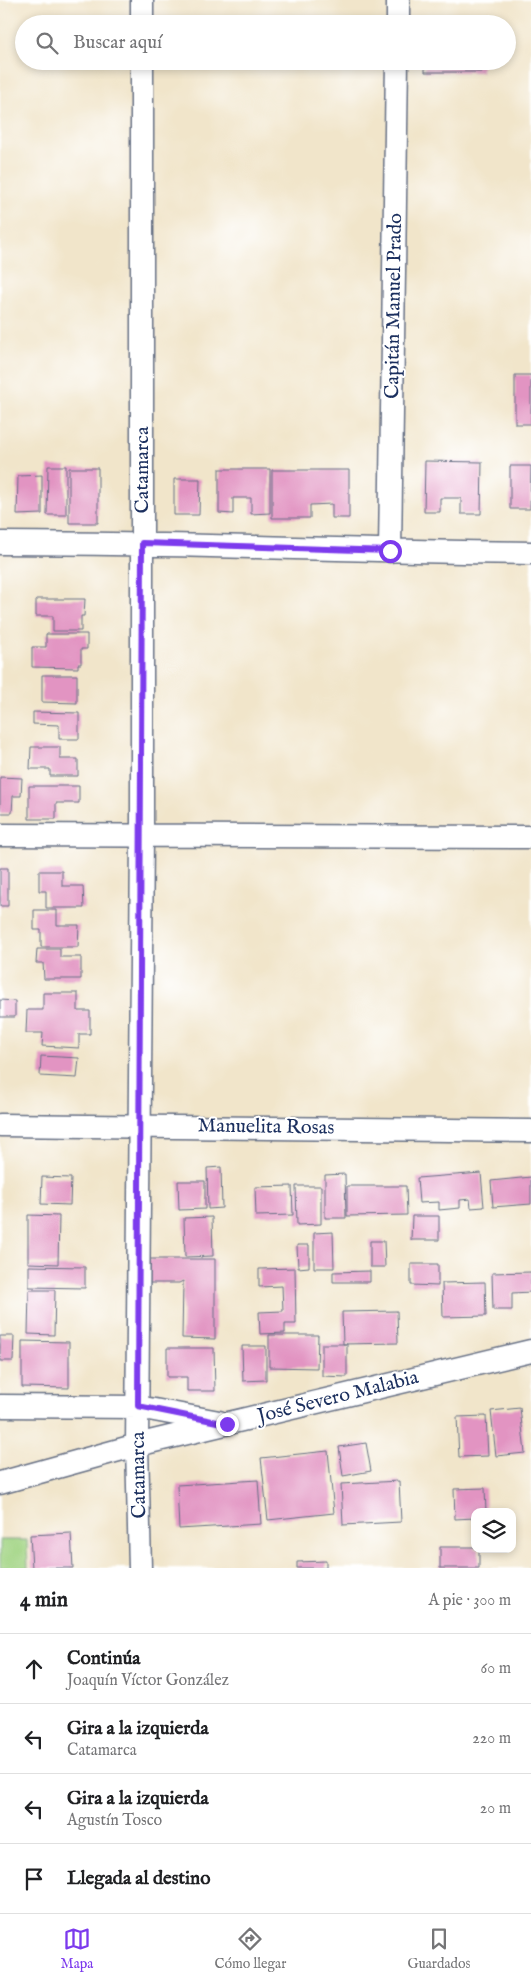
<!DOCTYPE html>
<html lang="es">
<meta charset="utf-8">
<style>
body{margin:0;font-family:"IM FELL English",serif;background:#f2f2f2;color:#202124}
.controls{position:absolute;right:15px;bottom:15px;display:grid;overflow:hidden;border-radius:10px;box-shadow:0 2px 8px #0003}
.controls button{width:45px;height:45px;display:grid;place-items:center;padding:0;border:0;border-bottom:1px solid #e0e0e0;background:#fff;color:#202124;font:25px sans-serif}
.stop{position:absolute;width:15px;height:15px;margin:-11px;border:4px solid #7c3aed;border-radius:50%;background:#fff}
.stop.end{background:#7c3aed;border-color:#fff;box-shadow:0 1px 5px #0008}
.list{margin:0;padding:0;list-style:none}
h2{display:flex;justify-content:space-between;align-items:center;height:65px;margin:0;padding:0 20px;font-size:21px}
h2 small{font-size:16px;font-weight:400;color:#757577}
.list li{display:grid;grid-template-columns:32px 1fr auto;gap:15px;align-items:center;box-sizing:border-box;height:70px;padding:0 20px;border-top:1px solid #e0e0e0}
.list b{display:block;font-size:19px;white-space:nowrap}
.list p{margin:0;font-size:16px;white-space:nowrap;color:#757577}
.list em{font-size:16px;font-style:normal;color:#757577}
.icon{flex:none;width:28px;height:28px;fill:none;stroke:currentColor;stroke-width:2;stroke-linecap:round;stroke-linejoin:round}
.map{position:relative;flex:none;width:531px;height:1568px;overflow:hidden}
.search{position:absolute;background:#fff;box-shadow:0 2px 8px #0003;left:15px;right:15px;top:15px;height:55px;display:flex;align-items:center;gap:12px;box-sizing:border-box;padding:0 18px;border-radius:28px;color:#757577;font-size:19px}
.sheet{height:345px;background:#fff}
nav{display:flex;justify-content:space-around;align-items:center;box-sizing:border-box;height:70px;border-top:1px solid #e0e0e0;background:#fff;font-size:14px;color:#757577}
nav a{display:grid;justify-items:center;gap:2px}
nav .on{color:#7c3aed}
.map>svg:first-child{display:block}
</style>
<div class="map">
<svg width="531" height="1568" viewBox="0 0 531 1568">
<rect width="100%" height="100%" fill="#fff"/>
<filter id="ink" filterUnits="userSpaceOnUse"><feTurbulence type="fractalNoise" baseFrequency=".02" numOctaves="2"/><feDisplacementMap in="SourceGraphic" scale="10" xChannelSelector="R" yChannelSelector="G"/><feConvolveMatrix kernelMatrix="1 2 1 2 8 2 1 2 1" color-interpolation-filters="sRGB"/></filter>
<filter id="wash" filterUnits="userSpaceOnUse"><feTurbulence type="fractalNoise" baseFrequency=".0096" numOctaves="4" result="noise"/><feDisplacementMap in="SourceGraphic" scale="20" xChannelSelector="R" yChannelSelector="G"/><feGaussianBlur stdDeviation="1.12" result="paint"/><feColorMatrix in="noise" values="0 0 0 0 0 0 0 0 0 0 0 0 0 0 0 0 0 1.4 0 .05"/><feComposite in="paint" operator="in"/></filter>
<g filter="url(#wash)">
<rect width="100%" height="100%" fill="#f1e5ca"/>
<path fill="#a1d483" stroke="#5e8270" d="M 0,1540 L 27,1540 L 28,1568 L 0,1568 Z"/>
<g id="blocks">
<path fill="#e294c2" d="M 425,19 L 445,19 L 445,24 L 425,24 Z
M 425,61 L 482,61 L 482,72 L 425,72 Z
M 515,375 L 531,375 L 531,424 L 515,424 Z
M 425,461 L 482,462 L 481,514 L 461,514 L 461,498 L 440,498 L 440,512 L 424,512 Z
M 48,466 L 66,466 L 66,515 L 47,515 Z
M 510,466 L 531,466 L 530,509 L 510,509 Z
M 69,468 L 98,468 L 98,523 L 69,523 Z
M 219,469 L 270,469 L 270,513 L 251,514 L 251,498 L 233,498 L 233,514 L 219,513 Z
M 272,470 L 349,470 L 349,518 L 332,518 L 332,504 L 310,505 L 310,518 L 272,518 Z
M 42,475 L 42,514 L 17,515 L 18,476 Z
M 174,479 L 200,479 L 199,515 L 174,515 Z
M 36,599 L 85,599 L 84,616 L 81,616 L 81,631 L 53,631 L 53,616 L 36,616 Z
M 46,634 L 87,634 L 87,649 L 81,649 L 81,664 L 78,664 L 78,668 L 32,667 L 32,647 L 46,647 Z
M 42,675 L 77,675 L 77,703 L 42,702 Z
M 33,712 L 79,713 L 79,739 L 59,739 L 59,725 L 33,724 Z
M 31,747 L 60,747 L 60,759 L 78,759 L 78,776 L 50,776 L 50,769 L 30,769 Z
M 0,777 L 22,778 L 21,796 L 13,796 L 12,813 L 0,813 Z
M 29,786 L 79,786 L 79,803 L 56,803 L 56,819 L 29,819 Z
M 0,868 L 8,868 L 8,906 L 0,906 Z
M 39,871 L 62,871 L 62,886 L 83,886 L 84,908 L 46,908 L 46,891 L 39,891 Z
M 34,910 L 57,910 L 57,925 L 79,925 L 78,947 L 41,947 L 41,930 L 34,930 Z
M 37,949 L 60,949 L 60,957 L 81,957 L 81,979 L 44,979 L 43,963 L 36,963 Z
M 43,993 L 78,993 L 78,1011 L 90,1011 L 90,1034 L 79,1034 L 79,1048 L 42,1046 L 43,1033 L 26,1033 L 27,1010 L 43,1010 Z
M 0,1000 L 15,1001 L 15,1017 L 0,1017 Z
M 41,1056 L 79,1058 L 77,1078 L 40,1076 Z
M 221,1167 L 222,1208 L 208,1209 L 207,1168 Z
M 481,1173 L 484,1207 L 471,1208 L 470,1199 L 460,1200 L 460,1208 L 439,1210 L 439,1202 L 419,1203 L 417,1178 Z
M 345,1174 L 346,1218 L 325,1218 L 325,1175 Z
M 42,1177 L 71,1178 L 70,1205 L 41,1204 Z
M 531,1177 L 531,1204 L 493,1207 L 491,1181 Z
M 178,1181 L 205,1181 L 205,1209 L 179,1210 Z
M 292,1186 L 293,1215 L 256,1216 L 255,1187 Z
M 296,1186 L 321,1186 L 321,1224 L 297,1225 Z
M 347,1186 L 406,1186 L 407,1215 L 347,1216 Z
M 28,1215 L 59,1216 L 58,1264 L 28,1263 Z
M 412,1216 L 439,1216 L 439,1240 L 411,1240 Z
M 212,1217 L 213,1256 L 185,1257 L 184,1218 Z
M 333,1232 L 334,1268 L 314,1268 L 314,1233 Z
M 370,1241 L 384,1241 L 385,1267 L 370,1267 Z
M 297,1245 L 309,1245 L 309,1267 L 298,1268 Z
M 145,1259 L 215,1259 L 215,1339 L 182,1338 L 183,1281 L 179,1283 L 145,1283 Z
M 411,1264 L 438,1264 L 438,1286 L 411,1285 Z
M 29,1266 L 85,1267 L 85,1288 L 29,1287 Z
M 295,1268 L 296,1324 L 285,1324 L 285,1333 L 260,1334 L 259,1312 L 283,1311 L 282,1286 L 259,1287 L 259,1269 Z
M 370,1271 L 370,1282 L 333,1282 L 333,1272 Z
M 531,1272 L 531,1292 L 512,1293 L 512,1310 L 493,1310 L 492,1273 Z
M 485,1282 L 486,1316 L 443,1317 L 442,1283 Z
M 29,1290 L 55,1290 L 54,1335 L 28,1334 Z
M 397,1311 L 398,1343 L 343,1344 L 342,1312 Z
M 269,1335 L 318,1335 L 317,1368 L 269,1367 Z
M 0,1336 L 14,1336 L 13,1361 L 0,1361 Z
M 22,1341 L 69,1342 L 69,1388 L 22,1387 Z
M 322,1344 L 347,1344 L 347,1377 L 322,1376 Z
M 242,1346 L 266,1346 L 266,1380 L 243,1381 Z
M 167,1348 L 214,1348 L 215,1391 L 187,1391 L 187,1377 L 167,1377 Z
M 520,1408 L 525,1453 L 496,1456 L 491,1411 Z
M 486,1416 L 488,1456 L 459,1457 L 457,1417 Z
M 366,1443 L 371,1471 L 343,1476 L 339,1447 Z
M 328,1451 L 334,1513 L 268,1520 L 261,1458 Z
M 258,1480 L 261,1524 L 179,1529 L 177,1485 Z
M 399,1481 L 401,1522 L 343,1525 L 341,1484 Z
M 485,1488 L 486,1512 L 475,1512 L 475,1518 L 455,1519 L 454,1489 Z
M 71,1533 L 73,1568 L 32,1568 L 30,1535 Z
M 440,1547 L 475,1547 L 475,1549 L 479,1549 L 479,1568 L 440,1568 Z
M 326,1561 L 326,1568 L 297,1568 L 297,1562 Z"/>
</g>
</g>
<g filter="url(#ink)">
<use href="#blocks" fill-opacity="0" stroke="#666f84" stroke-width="1"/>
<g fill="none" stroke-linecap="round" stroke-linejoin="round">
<g stroke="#666f84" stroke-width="25">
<path id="street" d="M 142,0 L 142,24
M 398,24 L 398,0
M 0,543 C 177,543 354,551 531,553
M 390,551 L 397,61
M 0,835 L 531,837
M 0,1125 L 531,1131
M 0,1406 L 138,1407 L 219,1422
M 0,1483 L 137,1445 L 531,1351
M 140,1568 L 137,1445 L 142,835 L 142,61"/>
</g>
<use href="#street" stroke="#fff" stroke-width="22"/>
</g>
</g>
<g fill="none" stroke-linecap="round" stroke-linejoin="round" filter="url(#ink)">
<path stroke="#7c3aed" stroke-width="6" d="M 227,1424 L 138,1406 L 142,543 L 390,551"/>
</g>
<g text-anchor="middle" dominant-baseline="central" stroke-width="4" stroke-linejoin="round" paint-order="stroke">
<g font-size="20" fill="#1b2f5e" stroke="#fff">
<text transform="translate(394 306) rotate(-89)">Capitán Manuel Prado</text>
<text transform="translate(142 470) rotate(-90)">Catamarca</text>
<text transform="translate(266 1127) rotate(1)">Manuelita Rosas</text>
<text transform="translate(338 1397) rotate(-14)">José Severo Malabia</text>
<text transform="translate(139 1475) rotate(-91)">Catamarca</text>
</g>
</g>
</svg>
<div class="controls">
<button><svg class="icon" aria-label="layers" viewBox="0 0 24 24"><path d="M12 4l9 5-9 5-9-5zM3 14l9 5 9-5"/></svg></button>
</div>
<div class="stop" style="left:390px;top:551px"></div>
<div class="stop end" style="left:227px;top:1424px"></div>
<div class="search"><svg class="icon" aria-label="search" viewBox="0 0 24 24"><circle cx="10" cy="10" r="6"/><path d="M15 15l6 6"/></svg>Buscar aquí</div>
</div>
<section class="sheet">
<h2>4 min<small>A pie · 300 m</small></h2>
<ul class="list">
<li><svg class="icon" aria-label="ahead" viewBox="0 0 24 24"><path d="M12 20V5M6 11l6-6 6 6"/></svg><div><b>Continúa</b><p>Joaquín Víctor González</p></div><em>60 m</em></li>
<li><svg class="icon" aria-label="left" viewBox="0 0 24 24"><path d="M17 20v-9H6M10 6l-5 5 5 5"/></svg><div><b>Gira a la izquierda</b><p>Catamarca</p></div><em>220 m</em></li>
<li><svg class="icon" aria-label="left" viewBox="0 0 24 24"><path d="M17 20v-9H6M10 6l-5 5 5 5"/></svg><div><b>Gira a la izquierda</b><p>Agustín Tosco</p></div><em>20 m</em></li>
<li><svg class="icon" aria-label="arrive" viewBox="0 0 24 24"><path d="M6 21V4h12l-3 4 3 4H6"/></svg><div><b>Llegada al destino</b></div></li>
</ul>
</section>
<nav>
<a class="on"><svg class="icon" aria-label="map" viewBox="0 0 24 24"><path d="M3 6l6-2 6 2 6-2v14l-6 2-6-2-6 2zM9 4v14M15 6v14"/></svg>Mapa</a>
<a><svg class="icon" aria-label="directions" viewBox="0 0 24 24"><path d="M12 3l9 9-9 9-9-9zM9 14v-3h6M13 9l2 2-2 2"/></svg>Cómo llegar</a>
<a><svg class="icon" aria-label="saved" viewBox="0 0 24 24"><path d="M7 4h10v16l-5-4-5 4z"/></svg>Guardados</a>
</nav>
